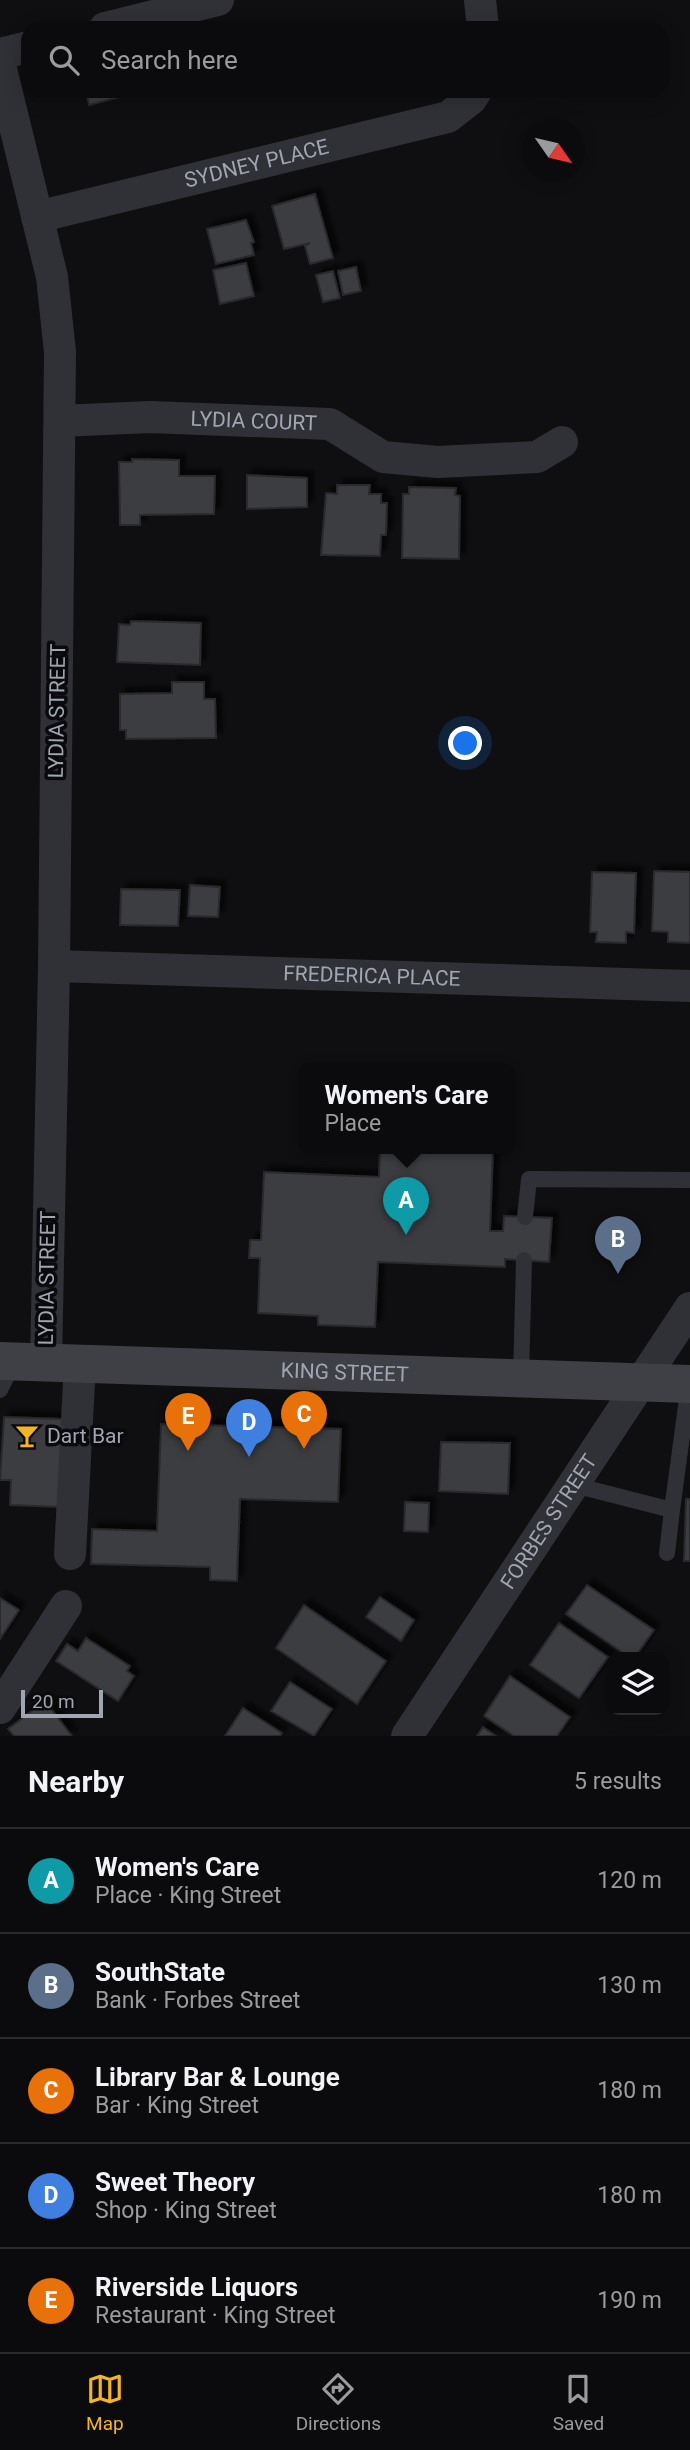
<!DOCTYPE html>
<meta charset="utf-8">
<style>
body{margin:0;font-family:Roboto,sans-serif;background:#141416;color:#f1f3f6}
.controls{position:absolute;right:21px;bottom:21px;display:grid;overflow:hidden;border-radius:14px;box-shadow:0 4px 18px #0003}
.controls button{width:63px;height:63px;display:grid;place-items:center;padding:0;border:0;border-bottom:2px solid #2b2b2e;background:#0b0b0d;color:#f1f3f6;font:35px sans-serif}
.compass{position:absolute;left:522px;top:119px;width:63px;height:63px;border-radius:50%;background:#0b0b0d;box-shadow:0 4px 18px #0003;rotate:124deg}
.scale{position:absolute;left:21px;bottom:18px;width:82px;box-sizing:border-box;padding-left:7px;border:4px solid #a0a5b2;border-top:0;font-size:19px;line-height:24px;white-space:nowrap;color:#a0a5b2;-webkit-text-stroke:5px #0a0a0c;paint-order:stroke}
.you{position:absolute;left:466px;top:744px;width:24px;height:24px;margin:-18px;border:5px solid #fff;border-radius:50%;background:#1a73e8;box-shadow:0 0 0 10px #1a73e833}
.badge{display:grid;place-items:center;width:46px;height:46px;border-radius:50%;background:#f5b423;color:#fff;font-size:23px;font-weight:700}
.pin{position:absolute;translate:-50% -58px;filter:drop-shadow(0 2px 4px #0008)}
.pin::after{content:'';position:absolute;top:37px;width:24px;height:21px;background:inherit;clip-path:polygon(0 0,100% 0,50% 100%)}
.popup{position:absolute;left:298px;top:1063px;width:217px;height:91px;box-sizing:border-box;display:grid;place-content:center;border-radius:14px;background:#0b0b0d;filter:drop-shadow(0 2px 5px #0005);font-size:23px;white-space:nowrap;color:#9a9b9d}
.popup b{font-size:26px;color:#f1f3f6}
.popup::after{content:'';position:absolute;left:50%;top:100%;margin-left:-14px;border:14px solid transparent;border-top-color:#0b0b0d}
.list{margin:0;padding:0;list-style:none}
h2{display:flex;justify-content:space-between;align-items:center;height:91px;margin:0;padding:0 28px;font-size:30px}
h2 small{font-size:23px;font-weight:400;color:#9a9b9d}
.list li{display:grid;grid-template-columns:46px 1fr auto;gap:21px;align-items:center;box-sizing:border-box;height:105px;padding:0 28px;border-top:2px solid #2b2b2e}
.list b{display:block;font-size:26px;white-space:nowrap}
.list p{margin:0;font-size:23px;white-space:nowrap;color:#9a9b9d}
.list em{font-size:23px;font-style:normal;color:#9a9b9d}
.icon{flex:none;width:38px;height:38px;fill:none;stroke:currentColor;stroke-width:2;stroke-linecap:round;stroke-linejoin:round}
.map{position:relative;flex:none;width:690px;height:1736px;overflow:hidden}
.search{position:absolute;background:#0b0b0d;box-shadow:0 4px 18px #0003;left:21px;right:21px;top:21px;height:77px;display:flex;align-items:center;gap:18px;box-sizing:border-box;padding:0 24px;border-radius:21px;color:#9a9b9d;font-size:26px}
.sheet{height:616px;background:#0b0b0d}
nav{display:flex;justify-content:space-around;align-items:center;box-sizing:border-box;height:98px;border-top:2px solid #2b2b2e;background:#0b0b0d;font-size:19px;color:#9a9b9d}
nav a{display:grid;justify-items:center;gap:4px}
nav .on{color:#f5b423}
.map>svg:first-child{display:block}
</style>
<div class="map">
<svg width="690" height="1736" viewBox="0 0 690 1736">
<defs>
<filter id="shadow"><feDropShadow dx="6" dy="-6" stdDeviation="2" flood-color="#0009"/></filter>
</defs>
<rect width="100%" height="100%" fill="#0f0f11"/>
<path fill="#3b3c41" stroke="#29292d" stroke-width="2" filter="url(#shadow)" d="M 86,91 L 139,91 L 139,92 L 89,105 Z
M 315,194 L 333,258 L 310,264 L 305,246 L 310,243 L 284,249 L 272,206 Z
M 246,220 L 254,242 L 251,243 L 254,255 L 216,264 L 207,229 Z
M 246,263 L 254,296 L 220,304 L 213,270 Z
M 356,267 L 361,291 L 343,295 L 338,271 Z
M 333,271 L 340,298 L 323,302 L 316,275 Z
M 132,459 L 179,460 L 179,476 L 215,476 L 214,514 L 140,515 L 140,525 L 120,525 L 119,462 L 132,462 Z
M 247,475 L 307,478 L 307,507 L 247,509 Z
M 337,485 L 370,485 L 369,494 L 381,494 L 381,503 L 387,503 L 386,535 L 381,535 L 380,556 L 321,555 L 326,493 L 337,494 Z
M 409,487 L 456,488 L 455,495 L 460,496 L 459,559 L 402,558 L 403,494 L 409,494 Z
M 131,621 L 201,623 L 200,665 L 117,662 L 119,624 L 130,625 Z
M 172,682 L 204,682 L 204,699 L 215,699 L 216,738 L 126,739 L 126,730 L 120,730 L 120,694 L 172,693 Z
M 654,871 L 690,872 L 690,943 L 668,942 L 668,932 L 652,931 Z
M 592,872 L 636,873 L 634,933 L 626,932 L 626,943 L 596,942 L 597,932 L 590,932 Z
M 190,885 L 220,887 L 218,917 L 188,916 Z
M 121,889 L 180,890 L 178,926 L 120,925 Z
M 380,1149 L 493,1149 L 490,1231 L 503,1231 L 504,1216 L 552,1218 L 549,1262 L 505,1259 L 505,1267 L 378,1262 L 375,1327 L 318,1325 L 318,1316 L 258,1313 L 260,1258 L 249,1258 L 250,1240 L 261,1240 L 264,1172 L 379,1177 Z
M 4,1417 L 62,1419 L 59,1507 L 10,1505 L 11,1480 L 0,1480 Z
M 161,1424 L 341,1429 L 338,1502 L 240,1499 L 237,1581 L 210,1580 L 210,1567 L 91,1564 L 92,1529 L 157,1531 Z
M 441,1442 L 510,1443 L 508,1494 L 439,1491 Z
M 686,1499 L 690,1499 L 690,1561 L 684,1561 Z
M 405,1502 L 429,1503 L 428,1532 L 404,1531 Z
M 587,1585 L 654,1630 L 635,1657 L 629,1657 L 566,1614 Z
M 380,1597 L 414,1620 L 401,1641 L 366,1617 Z
M 0,1598 L 19,1610 L 0,1639 Z
M 304,1605 L 386,1661 L 357,1704 L 276,1648 Z
M 559,1623 L 608,1657 L 579,1698 L 530,1665 Z
M 86,1638 L 130,1666 L 127,1671 L 134,1676 L 118,1701 L 56,1661 L 67,1644 L 78,1651 Z
M 510,1676 L 570,1717 L 557,1736 L 514,1736 L 484,1716 Z
M 290,1682 L 332,1709 L 314,1736 L 271,1711 Z
M 45,1701 L 72,1736 L 14,1736 L 8,1729 Z
M 243,1708 L 282,1733 L 280,1736 L 225,1736 Z
M 483,1727 L 496,1736 L 477,1736 Z"/>
<g fill="none" stroke-linecap="round" stroke-linejoin="round">
<path stroke="#303136" stroke-width="16" d="M 525,1217 L 529,1179 L 690,1180
M 521,1378 L 524,1260
M 0,1390 L 14,1362
M 574,1485 L 672,1510 L 689,1384
M 667,1553 L 672,1510"/>
<g stroke="#303136" stroke-width="32">
<path d="M 480,0 L 483,28"/>
<path d="M 105,28 L 218,0"/>
<path d="M 0,54 L 28,47"/>
<path d="M 0,65 L 52,277 L 60,352 L 54,966 L 46,1363"/>
<path id="s1" d="M 37,217 L 448,117 L 471,99 L 476,91"/>
<path id="s2" d="M 60,421 L 150,417 L 330,424 L 383,457 L 438,462 L 537,457 L 562,442"/>
<path id="s3" d="M 54,966 L 690,986"/>
<path d="M 70,1554 L 80,1363"/>
<path d="M 0,1708 L 66,1606"/>
<path id="s4" d="M 407,1736 L 690,1308"/>
</g>
<path stroke="#3e4046" stroke-width="38" id="s5" d="M 0,1361 L 690,1384"/>
</g>
<defs>
<g id="bar-bare" transform="scale(1.89)"><path d="M-6-5H6L.8 .8V4.5H3.5V6h-7V4.5H-.8V.8Z" fill="#f5b423" stroke="#0a0a0c" stroke-width="2.5" paint-order="stroke"/></g>
</defs>
<g fill-rule="evenodd">
<use href="#bar-bare" x="27" y="1436"/>
</g>
<g text-anchor="middle" dominant-baseline="central" stroke-width="7" stroke-linejoin="round" paint-order="stroke">
<g font-size="21" fill="#a0a5b2" stroke="#0a0a0c">
<text stroke="none"><textPath href="#s1" startOffset="226">SYDNEY PLACE</textPath></text>
<text stroke="none"><textPath href="#s2" startOffset="194">LYDIA COURT</textPath></text>
<text transform="translate(57 711) rotate(-89)">LYDIA STREET</text>
<text stroke="none"><textPath href="#s3" startOffset="318">FREDERICA PLACE</textPath></text>
<text transform="translate(47 1278) rotate(-89)">LYDIA STREET</text>
<text stroke="none"><textPath href="#s5" startOffset="345">KING STREET</textPath></text>
<text stroke="none"><textPath href="#s4" startOffset="257">FORBES STREET</textPath></text>
</g>
<g font-size="21" fill="#a0a5b2" stroke="#0a0a0c" text-anchor="start">
<text x="47" y="1436">Dart Bar</text>
</g>
</g>
</svg>
<div class="controls">
<button><svg class="icon" aria-label="layers" viewBox="0 0 24 24"><path d="M12 4l9 5-9 5-9-5zM3 14l9 5 9-5"/></svg></button>
</div>
<svg class="compass" viewBox="-18 -18 36 36"><path d="M0-13l5 13h-10z" fill="#e53935"/><path d="M0 13l5-13h-10z" fill="#9a9b9d"/></svg>
<div class="scale">20 m</div>
<div class="you"></div>
<div class="pin badge" style="left:406px;top:1235px;background:#0f9aa8">A</div>
<div class="popup"><b>Women's Care</b>Place</div>
<div class="pin badge" style="left:618px;top:1274px;background:#5c6f8a">B</div>
<div class="pin badge" style="left:304px;top:1449px;background:#e8710a">C</div>
<div class="pin badge" style="left:249px;top:1457px;background:#3f7fe0">D</div>
<div class="pin badge" style="left:188px;top:1451px;background:#e8710a">E</div>
<div class="search"><svg class="icon" aria-label="search" viewBox="0 0 24 24"><circle cx="10" cy="10" r="6"/><path d="M15 15l6 6"/></svg>Search here</div>
</div>
<section class="sheet">
<h2>Nearby<small>5 results</small></h2>
<ul class="list">
<li><span class="badge" style="background:#0f9aa8">A</span><div><b>Women's Care</b><p>Place · King Street</p></div><em>120 m</em></li>
<li><span class="badge" style="background:#5c6f8a">B</span><div><b>SouthState</b><p>Bank · Forbes Street</p></div><em>130 m</em></li>
<li><span class="badge" style="background:#e8710a">C</span><div><b>Library Bar &amp; Lounge</b><p>Bar · King Street</p></div><em>180 m</em></li>
<li><span class="badge" style="background:#3f7fe0">D</span><div><b>Sweet Theory</b><p>Shop · King Street</p></div><em>180 m</em></li>
<li><span class="badge" style="background:#e8710a">E</span><div><b>Riverside Liquors</b><p>Restaurant · King Street</p></div><em>190 m</em></li>
</ul>
</section>
<nav>
<a class="on"><svg class="icon" aria-label="map" viewBox="0 0 24 24"><path d="M3 6l6-2 6 2 6-2v14l-6 2-6-2-6 2zM9 4v14M15 6v14"/></svg>Map</a>
<a><svg class="icon" aria-label="directions" viewBox="0 0 24 24"><path d="M12 3l9 9-9 9-9-9zM9 14v-3h6M13 9l2 2-2 2"/></svg>Directions</a>
<a><svg class="icon" aria-label="saved" viewBox="0 0 24 24"><path d="M7 4h10v16l-5-4-5 4z"/></svg>Saved</a>
</nav>
